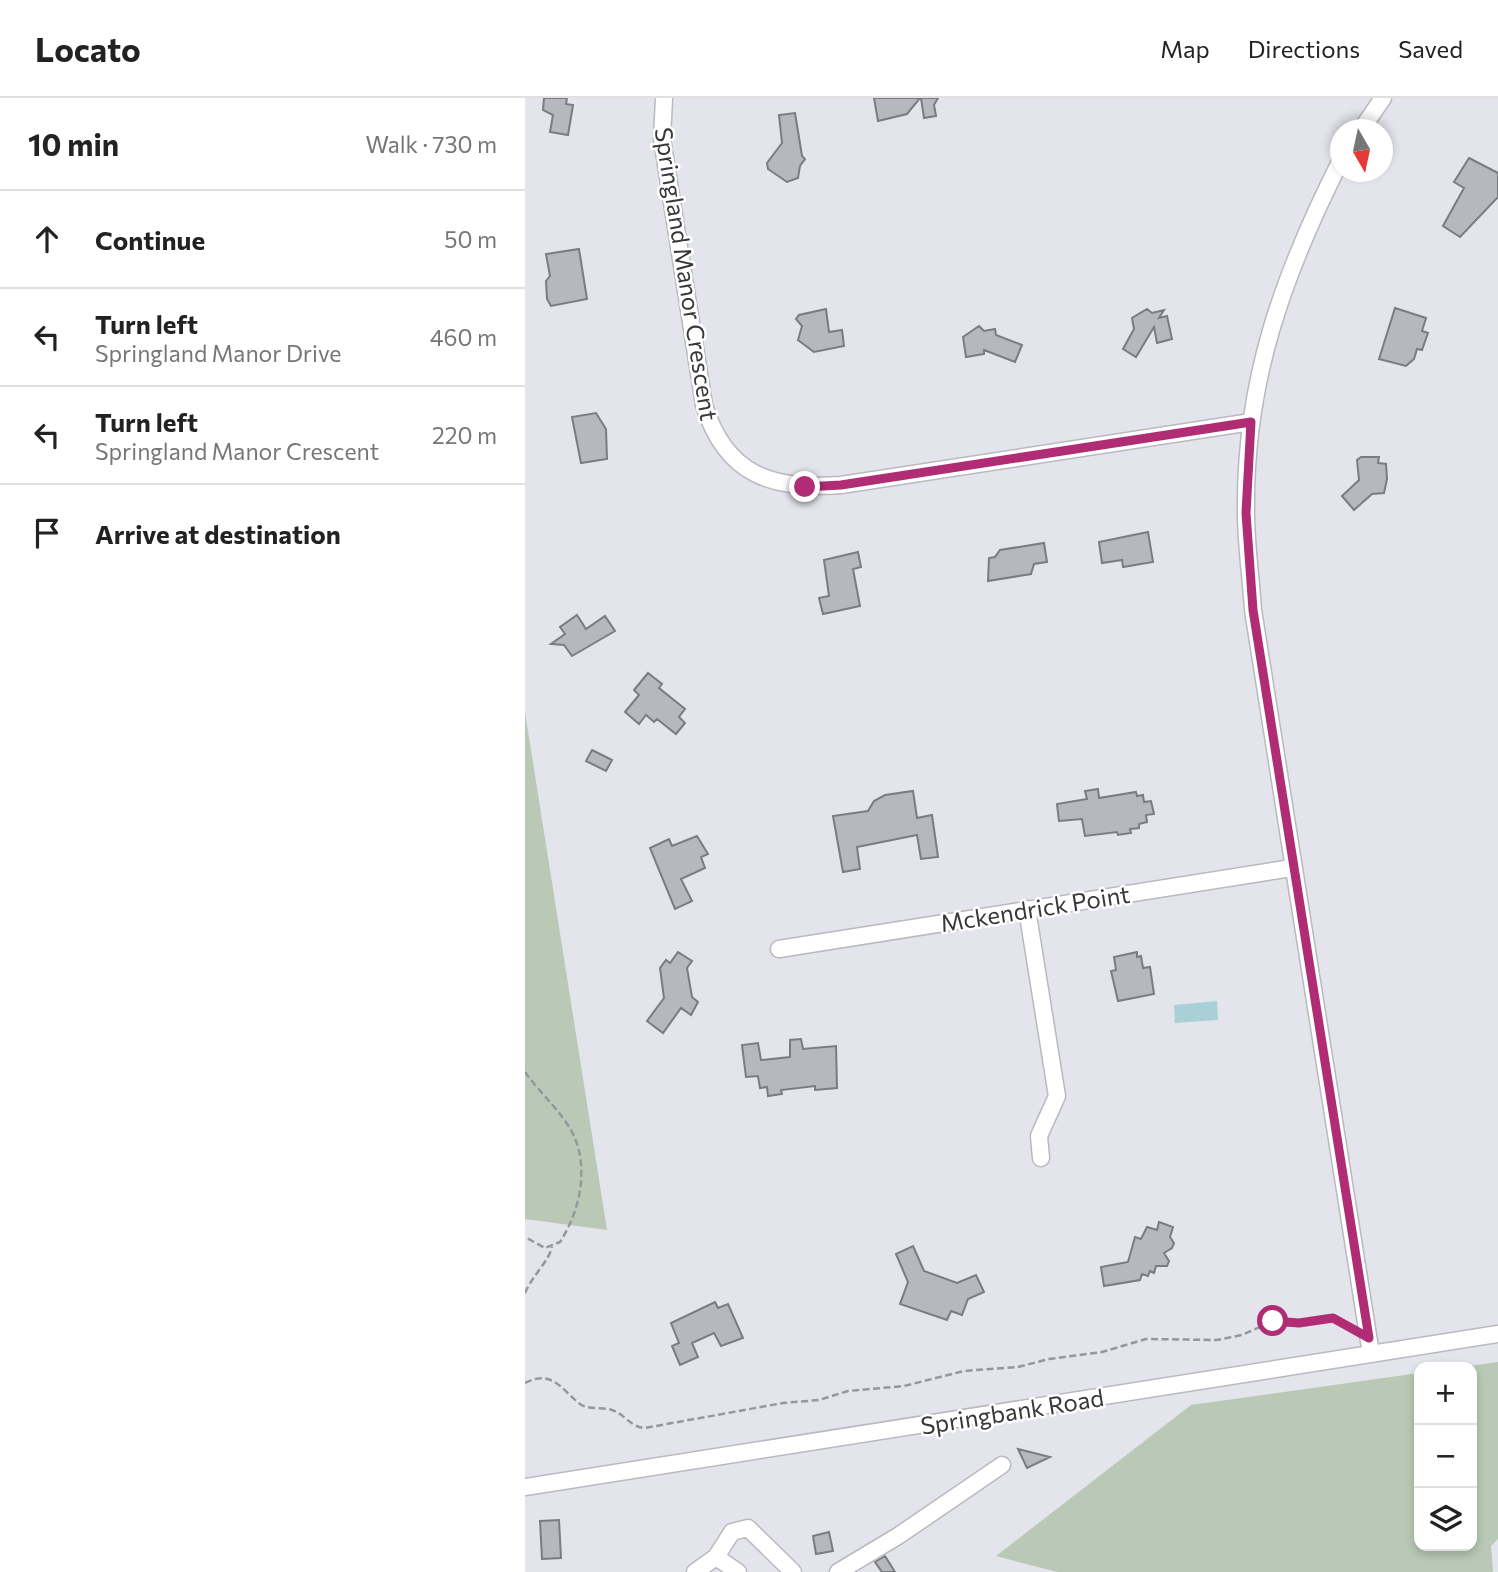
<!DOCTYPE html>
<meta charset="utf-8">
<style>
body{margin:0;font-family:Commissioner,sans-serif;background:#f2f2f2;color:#222}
.controls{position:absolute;right:21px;bottom:21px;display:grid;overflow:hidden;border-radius:14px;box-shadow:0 4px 10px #0003}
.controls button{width:63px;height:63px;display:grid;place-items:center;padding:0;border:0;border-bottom:2px solid #e0e0e0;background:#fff;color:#222;font:35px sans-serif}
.compass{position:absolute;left:805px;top:21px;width:63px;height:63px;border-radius:50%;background:#fff;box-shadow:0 4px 10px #0003;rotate:171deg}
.stop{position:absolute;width:21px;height:21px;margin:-16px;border:5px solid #b02d76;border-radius:50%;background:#fff}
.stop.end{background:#b02d76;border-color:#fff;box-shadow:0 2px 7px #0008}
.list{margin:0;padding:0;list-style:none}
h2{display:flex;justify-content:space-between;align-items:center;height:91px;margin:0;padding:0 28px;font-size:30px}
h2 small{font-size:23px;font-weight:400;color:#767676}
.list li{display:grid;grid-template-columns:46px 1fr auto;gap:21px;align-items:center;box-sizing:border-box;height:98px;padding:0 28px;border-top:2px solid #e0e0e0}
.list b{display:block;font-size:26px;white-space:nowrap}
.list p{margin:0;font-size:23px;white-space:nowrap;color:#767676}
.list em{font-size:23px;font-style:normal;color:#767676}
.icon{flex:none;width:38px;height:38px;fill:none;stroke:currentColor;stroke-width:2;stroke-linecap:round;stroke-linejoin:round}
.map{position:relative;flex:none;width:973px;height:1474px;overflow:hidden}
header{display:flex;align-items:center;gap:42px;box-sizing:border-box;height:98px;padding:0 35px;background:#fff;border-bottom:2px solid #e0e0e0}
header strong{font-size:33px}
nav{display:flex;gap:38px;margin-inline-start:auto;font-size:24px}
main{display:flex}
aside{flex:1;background:#fff}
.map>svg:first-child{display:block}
</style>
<header>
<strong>Locato</strong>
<nav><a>Map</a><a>Directions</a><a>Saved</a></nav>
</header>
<main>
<aside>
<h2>10 min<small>Walk · 730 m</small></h2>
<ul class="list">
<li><svg class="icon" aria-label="ahead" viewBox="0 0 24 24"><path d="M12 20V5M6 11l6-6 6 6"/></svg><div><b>Continue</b></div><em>50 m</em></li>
<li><svg class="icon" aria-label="left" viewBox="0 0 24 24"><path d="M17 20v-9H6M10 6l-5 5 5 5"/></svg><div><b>Turn left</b><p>Springland Manor Drive</p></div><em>460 m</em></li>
<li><svg class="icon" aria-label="left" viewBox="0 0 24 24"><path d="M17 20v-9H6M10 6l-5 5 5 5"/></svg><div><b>Turn left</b><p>Springland Manor Crescent</p></div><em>220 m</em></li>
<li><svg class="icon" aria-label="arrive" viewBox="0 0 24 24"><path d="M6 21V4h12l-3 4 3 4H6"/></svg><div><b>Arrive at destination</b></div></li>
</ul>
</aside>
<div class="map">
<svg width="973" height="1474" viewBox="0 0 973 1474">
<rect width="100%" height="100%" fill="#e3e4ec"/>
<path fill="#bac9b6" d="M 0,614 L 82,1132 L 0,1121 Z
M 973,1264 L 973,1441 L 966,1448 L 968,1474 L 532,1474 L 471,1458 L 666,1307 L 894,1275 L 894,1448 L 947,1448 L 947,1269 L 937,1269 Z"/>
<path fill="#aad0d7" d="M 692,903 L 693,922 L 650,925 L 649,907 Z"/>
<path fill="#b7b8bf" stroke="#7b7c82" stroke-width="2" d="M 19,0 L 42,0 L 41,6 L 48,7 L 43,37 L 25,34 L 28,17 L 18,12 Z
M 349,0 L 395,0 L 382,16 L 353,23 Z
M 396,0 L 413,0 L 409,7 L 411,18 L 399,20 Z
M 270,15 L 277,58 L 280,61 L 275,68 L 273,80 L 262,84 L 243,71 L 242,65 L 257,45 L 254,17 Z
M 944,60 L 973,75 L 973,99 L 935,139 L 918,128 L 939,90 L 929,84 Z
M 54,151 L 62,201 L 26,208 L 22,201 L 21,183 L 25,178 L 21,156 Z
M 870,210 L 901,220 L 897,233 L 903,235 L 897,252 L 892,251 L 889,261 L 881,268 L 854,261 Z
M 301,211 L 304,234 L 317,232 L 319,248 L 289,254 L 273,242 L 277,228 L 271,221 L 274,217 Z
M 622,211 L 627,215 L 639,212 L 634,220 L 642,218 L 647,241 L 632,245 L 629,229 L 611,259 L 598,251 L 609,231 L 607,220 Z
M 454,228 L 459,233 L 470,231 L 471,237 L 497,247 L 490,264 L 459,252 L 459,256 L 441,259 L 438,239 Z
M 71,315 L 81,331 L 82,361 L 56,365 L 47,319 Z
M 836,359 L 854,359 L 853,365 L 861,366 L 862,381 L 859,395 L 847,396 L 829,412 L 817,398 L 834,382 L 832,362 Z
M 623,434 L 628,464 L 598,469 L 597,462 L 577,465 L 574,444 Z
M 519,445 L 522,464 L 509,466 L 506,476 L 463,483 L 464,460 L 470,459 L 475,452 Z
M 333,454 L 336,469 L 328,471 L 335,508 L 298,516 L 294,500 L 304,498 L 299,462 Z
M 52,517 L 61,531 L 80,518 L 90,533 L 47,558 L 39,547 L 26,546 L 40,536 L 35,529 Z
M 123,575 L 137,586 L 134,590 L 160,611 L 154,619 L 160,625 L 151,636 L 132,621 L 129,624 L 121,617 L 114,626 L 100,614 L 114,597 L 109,592 Z
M 67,652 L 87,662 L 81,673 L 61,663 Z
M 573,691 L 574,700 L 611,694 L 612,698 L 618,697 L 619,704 L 626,703 L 629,716 L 621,717 L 622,724 L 614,726 L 614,730 L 605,731 L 606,735 L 593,737 L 592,734 L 560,738 L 557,721 L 534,723 L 532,706 L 562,701 L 560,693 Z
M 388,693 L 392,720 L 407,717 L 413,759 L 396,761 L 392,737 L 332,749 L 335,771 L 318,774 L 308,718 L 343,713 L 349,703 L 360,697 Z
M 172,738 L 183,756 L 176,759 L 180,770 L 156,781 L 167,803 L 150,811 L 125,750 L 144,741 L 147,748 Z
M 153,854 L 167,863 L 162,870 L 167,899 L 173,904 L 166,917 L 156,910 L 138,935 L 122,923 L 139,900 L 135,870 L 141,862 L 145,865 Z
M 612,854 L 612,859 L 616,858 L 618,870 L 625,869 L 629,896 L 593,903 L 586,873 L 591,872 L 589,859 Z
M 276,941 L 278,951 L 311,948 L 312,990 L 290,992 L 290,988 L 256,992 L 257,996 L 243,998 L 242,989 L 235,990 L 233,978 L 221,979 L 217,947 L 233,945 L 236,962 L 265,959 L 265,942 Z
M 634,1124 L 648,1129 L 645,1139 L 649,1145 L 647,1150 L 639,1155 L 644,1163 L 642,1168 L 631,1168 L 629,1175 L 625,1173 L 623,1178 L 617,1176 L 615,1182 L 579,1188 L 576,1169 L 603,1164 L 610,1139 L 616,1141 L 622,1129 L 632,1132 Z
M 388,1148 L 399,1173 L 432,1185 L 451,1177 L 459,1194 L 443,1201 L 437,1217 L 426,1213 L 422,1222 L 375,1206 L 383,1184 L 371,1156 Z
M 190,1204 L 193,1210 L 203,1206 L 218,1240 L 196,1248 L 189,1235 L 167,1245 L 173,1259 L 155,1267 L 147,1248 L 154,1245 L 146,1225 Z
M 493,1351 L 525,1359 L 502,1370 Z
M 34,1422 L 36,1460 L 17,1461 L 15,1423 Z
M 304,1434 L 308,1453 L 291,1456 L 288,1438 Z
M 360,1458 L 370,1474 L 357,1474 L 350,1464 Z"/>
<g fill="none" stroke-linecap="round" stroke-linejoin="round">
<g stroke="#b9b9c0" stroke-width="19">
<path id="minor" d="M 139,0 L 137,41 L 179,307 C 201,378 248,392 316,387 L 726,324
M 836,32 L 858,0
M 816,62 C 758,177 719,284 721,415 C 721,447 726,480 728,512 L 846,1256
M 502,811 L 532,998 L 514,1038 L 516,1060
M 254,851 L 767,770
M 0,1389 L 973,1236
M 191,1459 L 207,1434 L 223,1430 L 268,1474
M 170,1474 L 191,1459 L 213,1474
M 313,1474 L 373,1438 L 477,1367"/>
</g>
<path stroke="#96979c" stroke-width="2.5" stroke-dasharray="7 3.5" stroke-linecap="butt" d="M 0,974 C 14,994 36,1013 47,1034 C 65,1069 55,1113 35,1144 L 20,1150 L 0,1139
M 0,1195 C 7,1178 24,1163 27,1149
M 0,1285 C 27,1271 36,1291 55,1306 C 63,1312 78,1309 87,1312 C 100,1316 105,1329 120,1330 L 258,1305 L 294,1302 L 323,1293 L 379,1288 L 439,1273 L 493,1269 L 524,1261 L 577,1254 L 621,1241 L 692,1242 L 717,1237 L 748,1223 L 774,1225 L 808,1220 L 826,1230"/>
<use href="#minor" stroke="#fff" stroke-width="16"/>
</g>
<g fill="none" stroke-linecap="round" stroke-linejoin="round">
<path stroke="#b02d76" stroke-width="9" d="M 280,389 L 316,387 L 726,324 L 721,415 L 728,512 L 844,1240 L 808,1220 L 774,1225 L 748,1223"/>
</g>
<g text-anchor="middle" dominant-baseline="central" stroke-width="5" stroke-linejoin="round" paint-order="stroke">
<g font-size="24" fill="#363739" stroke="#fff">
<text transform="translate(162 176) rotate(81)">Springland Manor Crescent</text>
<text transform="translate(510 810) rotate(-9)">Mckendrick Point</text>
<text transform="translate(487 1313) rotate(-9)">Springbank Road</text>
</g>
</g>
</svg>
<div class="controls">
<button>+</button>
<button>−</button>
<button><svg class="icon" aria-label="layers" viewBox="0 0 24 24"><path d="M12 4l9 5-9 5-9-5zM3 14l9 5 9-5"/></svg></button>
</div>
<svg class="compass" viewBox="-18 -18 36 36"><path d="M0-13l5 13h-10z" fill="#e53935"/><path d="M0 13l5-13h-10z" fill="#767676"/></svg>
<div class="stop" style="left:748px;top:1223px"></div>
<div class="stop end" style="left:280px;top:389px"></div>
</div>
</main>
